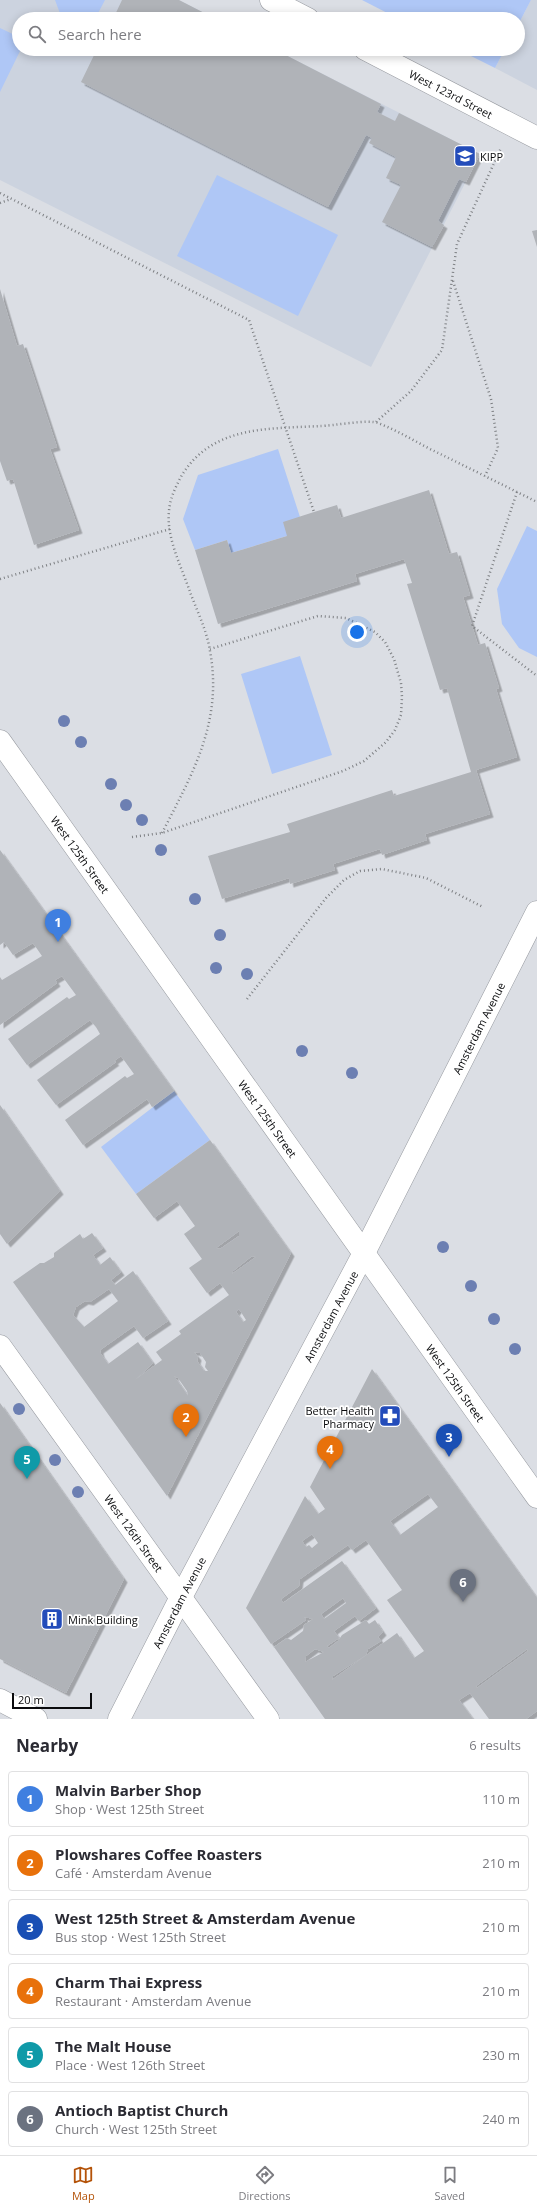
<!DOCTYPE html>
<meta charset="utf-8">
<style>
body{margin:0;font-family:"Open Sans",sans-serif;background:#f7f7f7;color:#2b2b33}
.scale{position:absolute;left:12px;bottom:10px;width:80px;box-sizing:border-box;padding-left:4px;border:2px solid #0a0b0d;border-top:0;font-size:11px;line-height:14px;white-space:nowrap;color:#0a0b0d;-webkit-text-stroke:3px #fff;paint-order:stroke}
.you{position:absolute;left:357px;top:632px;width:14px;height:14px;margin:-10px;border:3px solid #fff;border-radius:50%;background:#1a73e8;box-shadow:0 0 0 6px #1a73e833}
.badge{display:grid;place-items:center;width:26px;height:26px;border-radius:50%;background:#b45309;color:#fff;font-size:13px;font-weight:700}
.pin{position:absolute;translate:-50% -33px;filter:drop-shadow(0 1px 2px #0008)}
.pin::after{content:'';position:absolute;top:21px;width:14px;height:12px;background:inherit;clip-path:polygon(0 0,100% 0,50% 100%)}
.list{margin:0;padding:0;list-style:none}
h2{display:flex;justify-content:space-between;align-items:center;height:52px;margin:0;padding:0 16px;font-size:17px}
h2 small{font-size:13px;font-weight:400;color:#7c7c81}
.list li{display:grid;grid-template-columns:26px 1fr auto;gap:12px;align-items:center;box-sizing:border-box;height:56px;margin:0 8px 8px;padding:0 8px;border:1px solid #e1e1e2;border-radius:4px}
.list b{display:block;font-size:15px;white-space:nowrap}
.list p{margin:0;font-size:13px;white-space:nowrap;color:#7c7c81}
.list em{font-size:13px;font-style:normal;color:#7c7c81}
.icon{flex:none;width:22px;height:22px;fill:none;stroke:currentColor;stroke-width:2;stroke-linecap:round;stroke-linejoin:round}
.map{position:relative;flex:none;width:537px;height:1719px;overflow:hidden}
.search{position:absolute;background:#fff;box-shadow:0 2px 10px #0003;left:12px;right:12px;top:12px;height:44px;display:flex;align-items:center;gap:10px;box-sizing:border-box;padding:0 14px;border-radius:22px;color:#7c7c81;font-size:15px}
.sheet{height:436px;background:#fff}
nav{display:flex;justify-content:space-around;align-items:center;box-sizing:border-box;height:56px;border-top:1px solid #e1e1e2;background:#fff;font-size:11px;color:#7c7c81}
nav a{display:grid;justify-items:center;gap:2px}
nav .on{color:#b45309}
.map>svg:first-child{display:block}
</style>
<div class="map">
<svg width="537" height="1719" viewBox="0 0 537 1719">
<defs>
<filter id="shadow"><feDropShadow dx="3.5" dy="3.5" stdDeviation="0" flood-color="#0004"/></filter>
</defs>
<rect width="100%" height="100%" fill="#dbdee4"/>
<path fill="#ccd3df" d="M 0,0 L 179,0 L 216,19 L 19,19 L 19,49 L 274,49 L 480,154 L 371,367 L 0,180 Z
M 531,0 L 537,0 L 537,90 L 495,68 L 505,49 L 518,49 L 518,25 Z"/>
<path fill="#afc7f6" d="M 55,0 L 105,0 L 95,19 L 62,19 Z
M 362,0 L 531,0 L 518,25 L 518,19 L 399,19 Z
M 0,28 L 19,37 L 19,49 L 21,49 L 0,92 Z
M 457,49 L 505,49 L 495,68 Z
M 217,175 L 338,235 L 298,316 L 177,256 Z
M 278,449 L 300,517 L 287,536 L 231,553 L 227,540 L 195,550 L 183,519 L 198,475 Z
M 527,526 L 537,531 L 537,657 L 519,648 L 502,624 L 497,589 Z
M 300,656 L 332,755 L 272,774 L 241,674 Z
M 174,1091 L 210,1140 L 136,1194 L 101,1147 Z"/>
<path fill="#b0b3b8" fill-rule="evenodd" filter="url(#shadow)" d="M 122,0 L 179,0 L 216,19 L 113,19 Z
M 97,49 L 274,49 L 381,104 L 377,112 L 395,121 L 399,113 L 480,154 L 466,182 L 459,179 L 438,221 L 444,225 L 432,247 L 382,222 L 401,185 L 386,178 L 396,157 L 369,143 L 372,138 L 366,135 L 328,207 L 81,82 Z
M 537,230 L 537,247 L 532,231 Z
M 0,289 L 17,346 L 23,344 L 57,447 L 50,449 L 79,530 L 34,545 L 13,479 L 7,481 L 0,461 Z
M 429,490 L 449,554 L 457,552 L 470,595 L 463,597 L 478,645 L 485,643 L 499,688 L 496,689 L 517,757 L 476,770 L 490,814 L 425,834 L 427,840 L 382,855 L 380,849 L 333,864 L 335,870 L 322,874 L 290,884 L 289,878 L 222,899 L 208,856 L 290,832 L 287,824 L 392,790 L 394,796 L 471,772 L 447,688 L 440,690 L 407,584 L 412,583 L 404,559 L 355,574 L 357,581 L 218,624 L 195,550 L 227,540 L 231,553 L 287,536 L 283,522 L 314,512 L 337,505 L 341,518 Z
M 0,850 L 174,1091 L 152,1107 L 147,1099 L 83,1145 L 65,1120 L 125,1076 L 127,1078 L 134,1074 L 121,1056 L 114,1061 L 116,1062 L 56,1105 L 37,1080 L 100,1034 L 96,1027 L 90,1020 L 27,1065 L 8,1039 L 67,997 L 69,999 L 76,995 L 62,976 L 55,980 L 57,983 L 0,1025 L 0,977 L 2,980 L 42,956 L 33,943 L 13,955 L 4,942 L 0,945 Z
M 0,1105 L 60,1191 L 7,1244 L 0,1234 Z
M 210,1140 L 291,1253 L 167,1496 L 13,1282 L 40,1263 L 44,1263 L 54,1257 L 54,1253 L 80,1234 L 83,1239 L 92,1233 L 103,1248 L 93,1255 L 100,1265 L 110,1257 L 121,1272 L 111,1280 L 115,1285 L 133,1271 L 168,1321 L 143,1338 L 134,1326 L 100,1350 L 101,1354 L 108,1364 L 138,1342 L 153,1363 L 135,1380 L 162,1360 L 156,1352 L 181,1334 L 179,1331 L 229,1295 L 220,1283 L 207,1293 L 189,1268 L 202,1259 L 184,1234 L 195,1226 L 177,1201 L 154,1218 L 136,1194 ZM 239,1231 L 239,1236 L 220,1249 L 216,1248 ZM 252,1256 L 256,1257 L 232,1274 L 233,1271 ZM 109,1289 L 118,1301 L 84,1327 L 73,1315 L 76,1307 L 85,1301 L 90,1302 ZM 239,1309 L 246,1320 L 243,1322 L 236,1312 ZM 194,1352 L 200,1353 L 206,1362 L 205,1367 L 208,1371 L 204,1371 L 197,1361 L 198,1357 ZM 174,1376 L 178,1378 L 187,1391 L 188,1396 Z
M 372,1369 L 537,1598 L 537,1711 L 526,1719 L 489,1719 L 470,1693 L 459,1700 L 473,1719 L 325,1719 L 274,1647 L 287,1638 L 291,1640 L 303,1631 L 304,1625 L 313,1619 L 304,1617 L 306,1620 L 271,1644 L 246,1608 L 305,1496 L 318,1514 L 325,1509 L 310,1487 ZM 428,1494 L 438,1507 L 400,1535 L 390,1521 ZM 312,1534 L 318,1543 L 312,1548 L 309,1545 L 306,1547 L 302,1541 ZM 366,1540 L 402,1590 L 387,1600 L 424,1651 L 414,1658 L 397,1633 L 332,1680 L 333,1676 L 366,1655 L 368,1649 L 381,1641 L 378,1637 L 383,1632 L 375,1620 L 369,1624 L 366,1620 L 342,1635 L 338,1641 L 329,1648 L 327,1646 L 339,1638 L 334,1631 L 355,1616 L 359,1621 L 376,1608 L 342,1561 L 283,1603 L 281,1599 L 299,1586 L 300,1579 L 348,1545 L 352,1550 ZM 343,1598 L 346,1603 L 324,1619 L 321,1614 ZM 315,1649 L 324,1652 L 305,1662 L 306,1656 ZM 527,1649 L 528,1651 L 477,1688 L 476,1686 Z
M 0,1403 L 124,1579 L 66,1693 L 0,1659 Z"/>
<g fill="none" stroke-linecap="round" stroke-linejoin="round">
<g stroke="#979aa0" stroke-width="23">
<g id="street">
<path d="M 271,0 L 308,19"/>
<path id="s1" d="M 365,49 L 537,138"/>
<path id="s2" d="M 0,1346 L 268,1719"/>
<path d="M 0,1700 L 36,1719"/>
</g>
</g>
<g stroke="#979aa0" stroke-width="23">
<g id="secondary">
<path id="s3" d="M 119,1719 L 181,1597 L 364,1253 L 537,912"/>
</g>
</g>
<g stroke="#979aa0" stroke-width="23">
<g id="primary">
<path id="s4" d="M 0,741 L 537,1497"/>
</g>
</g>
<path stroke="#7e8084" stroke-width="2.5" stroke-dasharray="1 3" stroke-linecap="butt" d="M 0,193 L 249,320 L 314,512
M 0,203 L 11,199
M 453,281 L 491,399 L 498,448 L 485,476
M 376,422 L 411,391 L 442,350 L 457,244 L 501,148
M 517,492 L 472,626 L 537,676
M 0,579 L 170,529
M 162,833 C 193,773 223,721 210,651 C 207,631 197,611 190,592 C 182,568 166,538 169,511 C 170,498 176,486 182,475 C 213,425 269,429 320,426 C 332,426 369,419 378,423 C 396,430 413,440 430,449 C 465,466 501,484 537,502
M 132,837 L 162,833 L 343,771 L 364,761 L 386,742 L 395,730 L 401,715 L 402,697 L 401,683 L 394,659 L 385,642 L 375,632 L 346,618 L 318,616 L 210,649
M 247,999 L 326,898 L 344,880 L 360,871 L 382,869 L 426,878 L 483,907"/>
<use href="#street" stroke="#fff" stroke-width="22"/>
<use href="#secondary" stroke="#fff" stroke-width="22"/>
<use href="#primary" stroke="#fff" stroke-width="22"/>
</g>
<g fill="#6c7fb2">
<circle cx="64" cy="721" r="6"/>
<circle cx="81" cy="742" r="6"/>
<circle cx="111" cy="784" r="6"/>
<circle cx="126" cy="805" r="6"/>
<circle cx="142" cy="820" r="6"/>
<circle cx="161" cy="850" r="6"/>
<circle cx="195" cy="899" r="6"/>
<circle cx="220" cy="935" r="6"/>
<circle cx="216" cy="968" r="6"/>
<circle cx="247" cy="974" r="6"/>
<circle cx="302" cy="1051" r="6"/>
<circle cx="352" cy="1073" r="6"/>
<circle cx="443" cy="1247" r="6"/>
<circle cx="471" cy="1286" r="6"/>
<circle cx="494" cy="1319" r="6"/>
<circle cx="515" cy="1349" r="6"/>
<circle cx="19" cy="1409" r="6"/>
<circle cx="55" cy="1460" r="6"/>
<circle cx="78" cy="1492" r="6"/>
</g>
<defs>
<g id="school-square" transform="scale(1.15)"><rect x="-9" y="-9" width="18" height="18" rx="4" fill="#234cba" stroke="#fff"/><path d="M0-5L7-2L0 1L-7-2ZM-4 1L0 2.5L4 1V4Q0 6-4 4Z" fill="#fff"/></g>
<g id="pharmacy-square" transform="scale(1.15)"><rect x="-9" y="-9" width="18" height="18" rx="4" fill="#234cba" stroke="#fff"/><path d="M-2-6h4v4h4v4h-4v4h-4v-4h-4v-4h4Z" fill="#fff"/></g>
<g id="building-square" transform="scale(1.15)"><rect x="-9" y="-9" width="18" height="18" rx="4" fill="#234cba" stroke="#fff"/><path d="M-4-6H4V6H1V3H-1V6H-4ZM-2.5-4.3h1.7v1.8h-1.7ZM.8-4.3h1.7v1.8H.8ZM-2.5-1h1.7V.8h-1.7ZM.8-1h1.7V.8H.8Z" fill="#fff"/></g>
</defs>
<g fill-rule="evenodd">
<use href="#school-square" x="465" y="156"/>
<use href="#pharmacy-square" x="390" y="1416"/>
<use href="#building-square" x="52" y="1619"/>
</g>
<g text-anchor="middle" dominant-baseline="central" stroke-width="3.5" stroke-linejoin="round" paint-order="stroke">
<g font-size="11" fill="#0a0b0d" stroke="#fff">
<text stroke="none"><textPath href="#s1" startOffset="97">West 123rd Street</textPath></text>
<text stroke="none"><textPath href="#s4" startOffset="139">West 125th Street</textPath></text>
<text stroke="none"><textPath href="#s3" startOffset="779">Amsterdam Avenue</textPath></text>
<text stroke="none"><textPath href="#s4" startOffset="463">West 125th Street</textPath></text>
<text stroke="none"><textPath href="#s3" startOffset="455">Amsterdam Avenue</textPath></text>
<text stroke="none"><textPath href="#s4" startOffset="787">West 125th Street</textPath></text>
<text stroke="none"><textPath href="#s2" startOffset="230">West 126th Street</textPath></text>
<text stroke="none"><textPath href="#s3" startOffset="131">Amsterdam Avenue</textPath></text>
</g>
<g font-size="11" fill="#0a0b0d" stroke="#fff" text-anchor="start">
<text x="480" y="156">KIPP</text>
<text x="374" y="1410" text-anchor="end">Better Health<tspan x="374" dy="13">Pharmacy</tspan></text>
<text x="68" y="1619">Mink Building</text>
</g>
</g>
</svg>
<div class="scale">20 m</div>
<div class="you"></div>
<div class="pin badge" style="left:58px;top:942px;background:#3f7fe0">1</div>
<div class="pin badge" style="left:186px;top:1437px;background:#e8710a">2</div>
<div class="pin badge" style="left:449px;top:1457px;background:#1a4fb4">3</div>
<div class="pin badge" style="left:330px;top:1469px;background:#e8710a">4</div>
<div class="pin badge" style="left:27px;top:1479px;background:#0f9aa8">5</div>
<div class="pin badge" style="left:463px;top:1602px;background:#6b7280">6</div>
<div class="search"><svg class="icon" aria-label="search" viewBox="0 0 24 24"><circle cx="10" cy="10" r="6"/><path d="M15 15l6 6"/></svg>Search here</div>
</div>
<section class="sheet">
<h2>Nearby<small>6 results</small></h2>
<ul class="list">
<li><span class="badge" style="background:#3f7fe0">1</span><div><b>Malvin Barber Shop</b><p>Shop · West 125th Street</p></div><em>110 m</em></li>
<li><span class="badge" style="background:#e8710a">2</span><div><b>Plowshares Coffee Roasters</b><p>Café · Amsterdam Avenue</p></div><em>210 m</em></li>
<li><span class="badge" style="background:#1a4fb4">3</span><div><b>West 125th Street &amp; Amsterdam Avenue</b><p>Bus stop · West 125th Street</p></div><em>210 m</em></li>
<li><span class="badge" style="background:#e8710a">4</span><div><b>Charm Thai Express</b><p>Restaurant · Amsterdam Avenue</p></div><em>210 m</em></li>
<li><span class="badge" style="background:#0f9aa8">5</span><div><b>The Malt House</b><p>Place · West 126th Street</p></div><em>230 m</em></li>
<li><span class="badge" style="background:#6b7280">6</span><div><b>Antioch Baptist Church</b><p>Church · West 125th Street</p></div><em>240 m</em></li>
</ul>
</section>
<nav>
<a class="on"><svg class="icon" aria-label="map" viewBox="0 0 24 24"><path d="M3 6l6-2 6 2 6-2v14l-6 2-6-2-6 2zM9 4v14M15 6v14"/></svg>Map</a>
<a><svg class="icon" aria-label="directions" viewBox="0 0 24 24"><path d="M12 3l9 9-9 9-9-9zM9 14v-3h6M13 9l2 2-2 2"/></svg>Directions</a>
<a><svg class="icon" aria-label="saved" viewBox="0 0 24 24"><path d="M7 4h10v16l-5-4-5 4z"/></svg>Saved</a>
</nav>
